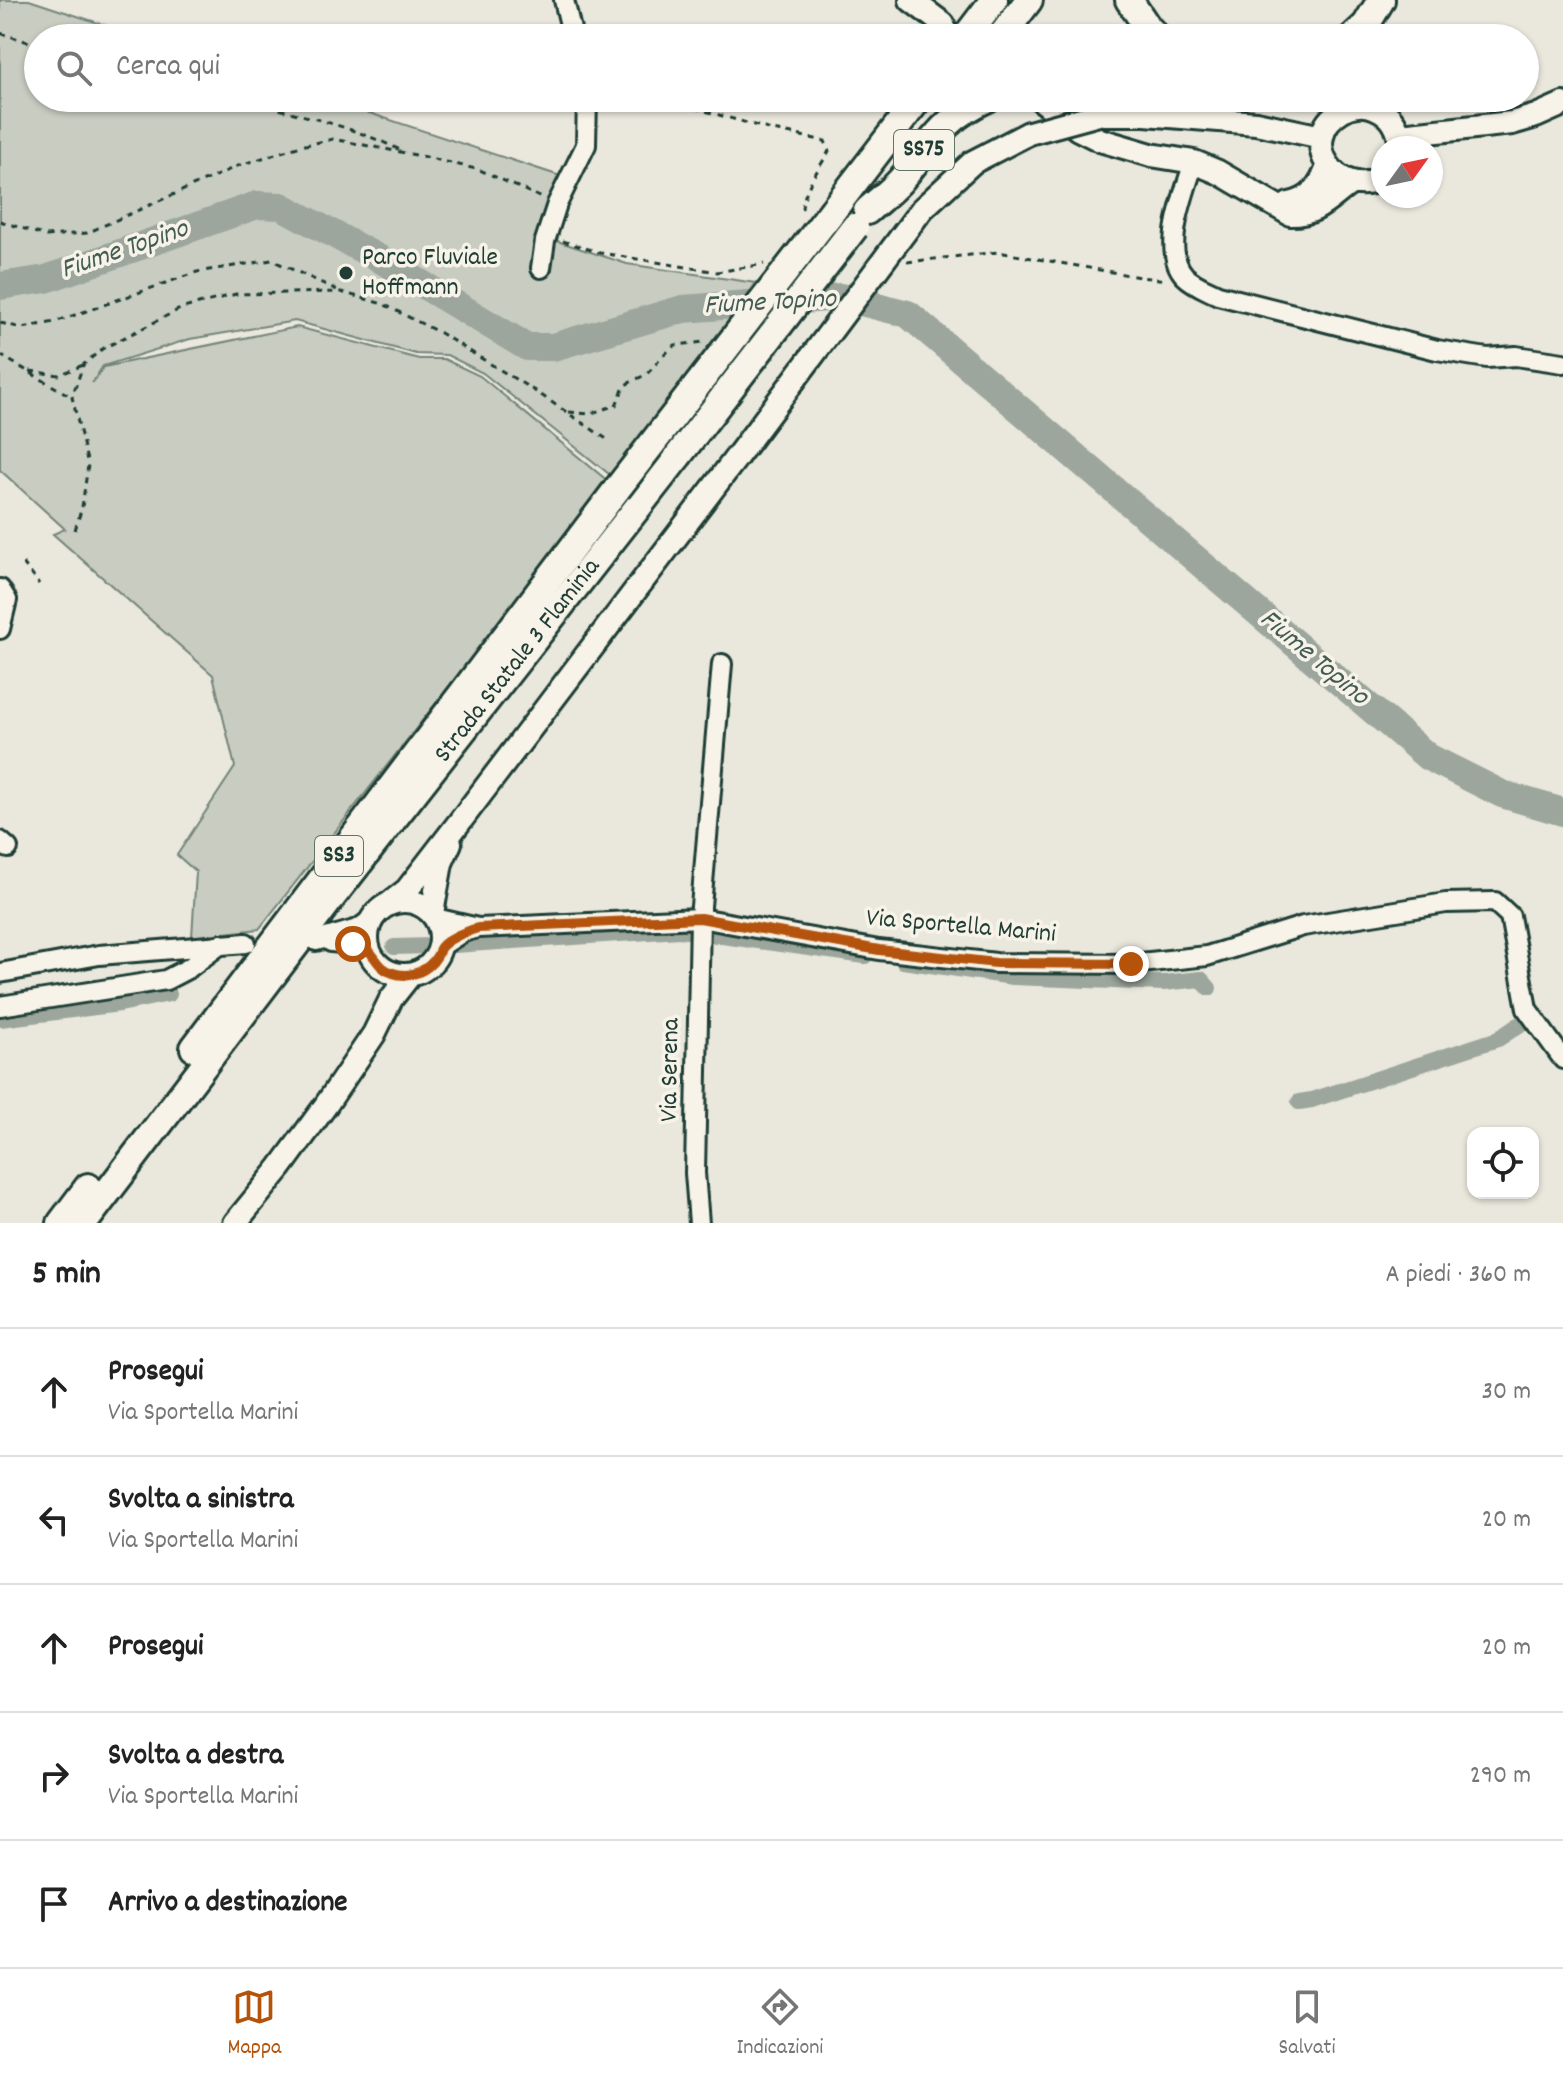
<!DOCTYPE html>
<html lang="it">
<meta charset="utf-8">
<style>
body{margin:0;font-family:Dekko,sans-serif;background:#f2f2f2;color:#222}
.controls{position:absolute;right:24px;bottom:24px;display:grid;overflow:hidden;border-radius:16px;box-shadow:0 2px 6px #0004}
.controls button{width:72px;height:72px;display:grid;place-items:center;padding:0;border:0;border-bottom:2px solid #e0e0e0;background:#fff;color:#222;font:40px sans-serif}
.compass{position:absolute;left:1371px;top:136px;width:72px;height:72px;border-radius:50%;background:#fff;box-shadow:0 2px 6px #0004;rotate:57deg}
.stop{position:absolute;width:24px;height:24px;margin:-18px;border:6px solid #b45309;border-radius:50%;background:#fff}
.stop.end{background:#b45309;border-color:#fff;box-shadow:0 2px 8px #0008}
.list{margin:0;padding:0;list-style:none}
h2{display:flex;justify-content:space-between;align-items:center;height:104px;margin:0;padding:0 32px;font-size:34px}
h2 small{font-size:26px;font-weight:400;color:#767676}
.list li{display:grid;grid-template-columns:52px 1fr auto;gap:24px;align-items:center;box-sizing:border-box;height:128px;padding:0 32px;border-top:2px solid #e0e0e0}
.list b{display:block;font-size:30px;white-space:nowrap}
.list p{margin:0;font-size:26px;white-space:nowrap;color:#767676}
.list em{font-size:26px;font-style:normal;color:#767676}
.icon{flex:none;width:44px;height:44px;fill:none;stroke:currentColor;stroke-width:2;stroke-linecap:round;stroke-linejoin:round}
.map{position:relative;flex:none;width:1563px;height:1223px;overflow:hidden}
.search{position:absolute;background:#fff;box-shadow:0 2px 6px #0004;left:24px;right:24px;top:24px;height:88px;display:flex;align-items:center;gap:20px;box-sizing:border-box;padding:0 28px;border-radius:44px;color:#767676;font-size:30px}
.sheet{height:744px;background:#fff}
nav{display:flex;justify-content:space-around;align-items:center;box-sizing:border-box;height:112px;border-top:2px solid #e0e0e0;background:#fff;font-size:22px;color:#767676}
nav a{display:grid;justify-items:center;gap:4px}
nav .on{color:#b45309}
.map>svg:first-child{display:block}
</style>
<div class="map">
<svg width="1563" height="1223" viewBox="0 0 1563 1223">
<rect width="100%" height="100%" fill="#eae8dd"/>
<filter id="ink" filterUnits="userSpaceOnUse"><feTurbulence type="fractalNoise" baseFrequency=".0125" numOctaves="2"/><feDisplacementMap in="SourceGraphic" scale="16" xChannelSelector="R" yChannelSelector="G"/><feConvolveMatrix kernelMatrix="1 2 1 2 8 2 1 2 1" color-interpolation-filters="sRGB"/></filter>
<g filter="url(#ink)">
<path fill="#c8ccc1" stroke="#74847a" stroke-width="2" d="M 0,0 L 29,0 L 144,38 L 38,38 L 38,98 L 324,98 L 563,177 L 542,236 L 627,264 L 756,283 L 614,478 L 483,373 L 447,355 L 416,354 L 295,321 L 190,339 L 103,366 L 92,383 L 104,367 L 297,327 L 419,359 L 444,359 L 480,376 L 609,482 L 259,929 L 192,937 L 196,872 L 177,855 L 235,767 L 213,675 L 53,534 L 65,529 L 0,470 Z"/>
<g fill="none" stroke-linecap="round" stroke-linejoin="round">
<path stroke="#9ca69c" stroke-width="16" d="M 454,945 L 680,930 L 865,956
M 394,947 L 431,946
M 903,961 L 1013,977 L 1163,983 L 1201,979 L 1209,988
M 0,1019 L 120,1004 L 169,994
M 1299,1102 L 1312,1100 L 1498,1039 L 1525,1021"/>
<path stroke="#9ca69c" stroke-width="28" d="M 0,286 L 46,279 L 257,205 L 281,206 L 380,259 L 527,347 L 553,347 L 683,309 L 841,297 L 908,314 L 1428,757 L 1502,794 L 1563,812"/>
<g stroke="#1f3d34" stroke-width="24">
<path id="minor" d="M 564,0 L 573,38
M 1194,162 C 1185,192 1160,251 1185,276 C 1194,285 1206,289 1218,295 L 1437,350 L 1487,358 L 1516,356 L 1563,363
M 541,268 L 545,241 L 557,204 L 586,145 L 587,98
M 0,589 L 7,600 L 0,629
M 0,841 L 8,848
M 435,918 L 478,928 L 700,918 L 879,950 L 996,963 L 1131,964 L 1207,956 L 1303,926 L 1446,903 L 1495,902 L 1510,916 L 1527,1009 L 1563,1059
M 316,941 L 358,929 L 372,919
M 331,942 L 353,944 L 369,951
M 440,947 L 463,932 L 478,928
M 0,973 L 99,955 L 246,943
M 0,1006 L 166,980 L 189,968 L 221,944
M 699,1223 L 695,1173 L 700,918 L 722,664"/>
</g>
<g stroke="#1f3d34" stroke-width="28">
<path id="major" d="M 911,0 L 943,24
M 1039,98 L 1078,129 L 1100,140 L 1151,155 L 1194,162 L 1218,172 L 1290,214 C 1318,215 1329,198 1351,183
M 1099,114 L 1145,114 L 1256,123 L 1322,137
M 1400,135 L 1512,123 L 1536,116 L 1563,104
M 1383,178 C 1335,202 1296,138 1341,111 C 1351,104 1365,103 1376,108 C 1393,115 1400,130 1401,148
M 1289,204 C 1311,200 1320,187 1328,167
M 922,209 L 973,162 L 1029,133
M367 938a37 37 0 1 1 74 0a37 37 0 1 1-74 0Z
M 389,904 L 407,890 L 458,824 L 736,458
M 432,913 L 441,863 L 450,843
M 235,1223 L 280,1168 L 326,1105 L 374,1034 L 391,999 L 410,975"/>
</g>
<g stroke="#1f3d34" stroke-width="32">
<g id="highway">
<path d="M 1129,0 L 1148,28 L 1158,38"/>
<path d="M 965,38 L 994,0"/>
<path d="M 1000,38 L 1029,0"/>
<path d="M 1352,38 L 1366,25 L 1381,0"/>
<path d="M 833,210 L 919,98"/>
<path d="M 867,211 C 878,201 890,192 900,181 C 932,144 940,120 988,98"/>
<path d="M 194,1048 L 617,489"/>
<path d="M 61,1223 L 88,1187"/>
<path id="s1" d="M 84,1223 L 326,905 L 678,456"/>
</g>
</g>
<path stroke="#1f3d34" stroke-width="3" stroke-dasharray="6 6" stroke-linecap="butt" d="M 0,33 L 38,45
M 233,98 C 290,112 347,124 400,150
M 660,98 L 768,129 L 825,141 L 829,151 C 819,169 800,194 802,215
M 0,221 L 46,236 L 87,233 L 240,165 L 301,146 L 333,139 L 426,157 L 480,170 L 542,198
M 563,241 L 601,253 L 717,272 L 764,264
M 907,262 L 998,252 L 1140,277 L 1168,280
M 0,323 L 22,328 L 55,322 L 197,272 L 272,260 L 339,291
M 0,355 L 72,397
M 30,371 L 59,375 L 83,365
M 569,412 L 589,414 L 616,405 L 625,385 L 647,374 L 662,357 L 675,345 L 705,342
M 75,530 L 82,507 L 88,465 L 72,397 L 83,365 L 102,349 L 180,309 L 236,294 L 341,292 L 383,304 L 440,333 L 538,393 L 608,440
M 23,563 L 39,584"/>
<use href="#minor" stroke="#f7f3e8" stroke-width="18"/>
<use href="#major" stroke="#f7f3e8" stroke-width="22"/>
<use href="#highway" stroke="#f7f3e8" stroke-width="26"/>
<g stroke="#1f3d34" stroke-width="28" stroke-linecap="butt">
<path id="major-bridge" d="M 1029,133 L 1099,114
M 736,458 L 922,209"/>
</g>
<g stroke="#1f3d34" stroke-width="32" stroke-linecap="butt">
<path id="highway-bridge" d="M 678,456 L 855,227
M 617,489 L 833,210"/>
</g>
<use href="#major-bridge" stroke="#f7f3e8" stroke-width="22"/>
<use href="#highway-bridge" stroke="#f7f3e8" stroke-width="26"/>
</g>
</g>
<g fill="none" stroke-linecap="round" stroke-linejoin="round" filter="url(#ink)">
<path stroke="#b45309" stroke-width="10" d="M 353,944 C 358,946 366,948 370,952 C 378,961 380,969 393,973 C 410,979 428,971 437,956 C 441,949 437,951 443,945 C 453,936 465,932 478,928 L 700,918 L 879,950 L 996,963 L 1131,964"/>
</g>
<circle fill="#1f3d34" stroke="#f7f3e8" stroke-width="3" cx="346" cy="273" r="8"/>
<g text-anchor="middle" dominant-baseline="central" stroke-width="7" stroke-linejoin="round" paint-order="stroke">
<g fill="#f7f3e8" stroke="#60746a" stroke-width="2">
<rect x="894" y="130" width="60" height="40" rx="6"/>
<rect x="315" y="836" width="48" height="40" rx="6"/>
</g>
<g font-size="24" font-weight="bold" fill="#1f3d34">
<text x="924" y="150">SS75</text>
<text x="339" y="856">SS3</text>
</g>
<g font-size="26" fill="#1f3d34" stroke="#f7f3e8" text-anchor="start">
<text x="362" y="258">Parco Fluviale<tspan x="362" dy="30">Hoffmann</tspan></text>
</g>
<g font-size="26" fill="#1f3d34" stroke="#f7f3e8">
<text stroke="none"><textPath href="#s1" startOffset="710">Strada Statale 3 Flaminia</textPath></text>
<text transform="translate(961 927) rotate(5)">Via Sportella Marini</text>
<text transform="translate(671 1070) rotate(-89)">Via Serena</text>
</g>
<g font-size="28" font-style="italic" fill="#445c53" stroke="#f7f3e8">
<text transform="translate(125 251) rotate(-19)">Fiume Topino</text>
<text transform="translate(770 304) rotate(-3)">Fiume Topino</text>
<text transform="translate(1313 659) rotate(40)">Fiume Topino</text>
</g>
</g>
</svg>
<div class="controls">
<button><svg class="icon" aria-label="locate" viewBox="0 0 24 24"><circle cx="12" cy="12" r="6"/><path d="M12 2v4M12 18v4M2 12h4M18 12h4"/></svg></button>
</div>
<svg class="compass" viewBox="-18 -18 36 36"><path d="M0-13l5 13h-10z" fill="#e53935"/><path d="M0 13l5-13h-10z" fill="#767676"/></svg>
<div class="stop" style="left:353px;top:944px"></div>
<div class="stop end" style="left:1131px;top:964px"></div>
<div class="search"><svg class="icon" aria-label="search" viewBox="0 0 24 24"><circle cx="10" cy="10" r="6"/><path d="M15 15l6 6"/></svg>Cerca qui</div>
</div>
<section class="sheet">
<h2>5 min<small>A piedi · 360 m</small></h2>
<ul class="list">
<li><svg class="icon" aria-label="ahead" viewBox="0 0 24 24"><path d="M12 20V5M6 11l6-6 6 6"/></svg><div><b>Prosegui</b><p>Via Sportella Marini</p></div><em>30 m</em></li>
<li><svg class="icon" aria-label="left" viewBox="0 0 24 24"><path d="M17 20v-9H6M10 6l-5 5 5 5"/></svg><div><b>Svolta a sinistra</b><p>Via Sportella Marini</p></div><em>20 m</em></li>
<li><svg class="icon" aria-label="ahead" viewBox="0 0 24 24"><path d="M12 20V5M6 11l6-6 6 6"/></svg><div><b>Prosegui</b></div><em>20 m</em></li>
<li><svg class="icon" aria-label="right" viewBox="0 0 24 24"><path d="M7 20v-9h11M14 6l5 5-5 5"/></svg><div><b>Svolta a destra</b><p>Via Sportella Marini</p></div><em>290 m</em></li>
<li><svg class="icon" aria-label="arrive" viewBox="0 0 24 24"><path d="M6 21V4h12l-3 4 3 4H6"/></svg><div><b>Arrivo a destinazione</b></div></li>
</ul>
</section>
<nav>
<a class="on"><svg class="icon" aria-label="map" viewBox="0 0 24 24"><path d="M3 6l6-2 6 2 6-2v14l-6 2-6-2-6 2zM9 4v14M15 6v14"/></svg>Mappa</a>
<a><svg class="icon" aria-label="directions" viewBox="0 0 24 24"><path d="M12 3l9 9-9 9-9-9zM9 14v-3h6M13 9l2 2-2 2"/></svg>Indicazioni</a>
<a><svg class="icon" aria-label="saved" viewBox="0 0 24 24"><path d="M7 4h10v16l-5-4-5 4z"/></svg>Salvati</a>
</nav>
